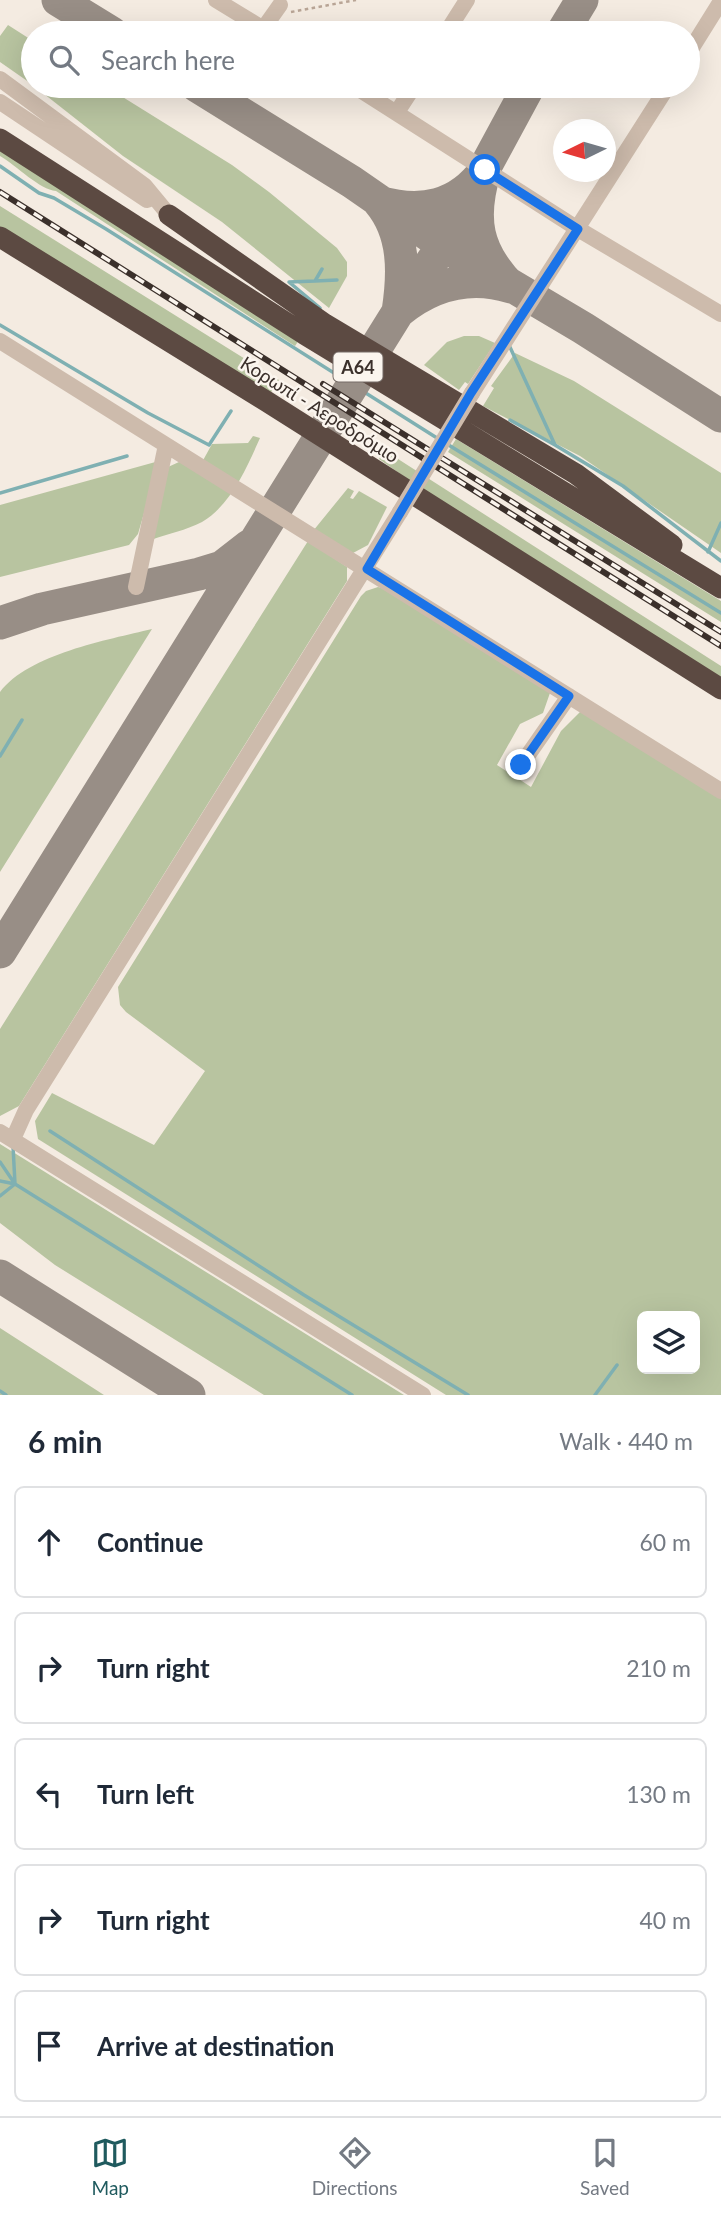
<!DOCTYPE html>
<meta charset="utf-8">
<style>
body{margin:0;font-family:Lato,sans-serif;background:#f2f2f3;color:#1f2937}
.controls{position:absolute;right:21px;bottom:21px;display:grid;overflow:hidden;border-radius:10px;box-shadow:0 7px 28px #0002}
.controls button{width:63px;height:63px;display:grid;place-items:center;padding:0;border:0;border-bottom:2px solid #e0e1e3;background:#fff;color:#1f2937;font:35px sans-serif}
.compass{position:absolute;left:553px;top:119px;width:63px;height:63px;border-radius:50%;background:#fff;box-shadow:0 7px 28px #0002;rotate:265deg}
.stop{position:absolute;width:21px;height:21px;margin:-16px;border:5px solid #1a73e8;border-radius:50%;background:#fff}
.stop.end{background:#1a73e8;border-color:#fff;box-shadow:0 2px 7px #0008}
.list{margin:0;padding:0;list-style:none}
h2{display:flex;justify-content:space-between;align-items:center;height:91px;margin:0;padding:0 28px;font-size:30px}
h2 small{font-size:23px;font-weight:400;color:#747a83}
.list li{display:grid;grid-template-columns:46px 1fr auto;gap:21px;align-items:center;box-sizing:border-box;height:112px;margin:0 14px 14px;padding:0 14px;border:2px solid #e0e1e3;border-radius:10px}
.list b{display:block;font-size:26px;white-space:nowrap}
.list em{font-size:23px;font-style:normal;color:#747a83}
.icon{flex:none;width:38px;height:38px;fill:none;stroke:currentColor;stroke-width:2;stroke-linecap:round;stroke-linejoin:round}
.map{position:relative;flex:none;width:721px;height:1395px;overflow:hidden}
.search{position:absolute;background:#fff;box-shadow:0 7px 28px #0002;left:21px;right:21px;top:21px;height:77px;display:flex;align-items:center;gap:18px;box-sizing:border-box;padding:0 24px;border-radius:38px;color:#747a83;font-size:26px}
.sheet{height:721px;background:#fff}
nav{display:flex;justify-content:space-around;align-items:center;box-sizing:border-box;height:98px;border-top:2px solid #e0e1e3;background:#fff;font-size:19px;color:#747a83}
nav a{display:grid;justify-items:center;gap:4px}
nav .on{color:#1f5a5e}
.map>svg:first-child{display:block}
</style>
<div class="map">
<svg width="721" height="1395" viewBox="0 0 721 1395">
<rect width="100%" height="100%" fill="#f4ebe1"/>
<path fill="#b8c4a0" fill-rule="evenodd" d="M 8,25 L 33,41 L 33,85 L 0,62 L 0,36 Z
M 34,86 L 105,86 L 232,165 L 269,192 L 337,248 L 347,262 L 347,276 L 329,308 L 222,222 L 123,156 Z
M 0,147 L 299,340 L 295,346 L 56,191 C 40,190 17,166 0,156 Z
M 0,206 L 279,380 L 270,394 L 0,229 Z
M 464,336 L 479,336 L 495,343 L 468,384 L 465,382 L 459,390 L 424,365 L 447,342 Z
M 515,353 L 574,381 L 721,473 L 721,553 L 580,456 L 483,406 L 494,388 L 491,386 Z
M 253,436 L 260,438 C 247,467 231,505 202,522 C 187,530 167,534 151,540 L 168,467 L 179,462 L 201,464 L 212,444 L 248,443 Z
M 456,439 L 721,601 L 721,622 L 448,452 Z
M 384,450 L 721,666 L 721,679 L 453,511 L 379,459 Z
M 159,461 L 138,534 L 129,545 L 0,577 L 0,505 Z
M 348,488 L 354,491 L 350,498 L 353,499 L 359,491 L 387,507 L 368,545 L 353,553 L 313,531 Z
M 308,541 L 347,567 L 347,581 L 19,1106 L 0,1116 L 0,1029 Z
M 378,587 L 385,589 L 551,690 L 543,713 L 520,724 L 497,765 L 531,787 L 561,731 L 582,710 L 721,798 L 721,1395 L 446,1395 L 38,1139 L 35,1121 L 52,1093 L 154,1145 L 205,1071 L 126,1012 L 120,1005 L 118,987 L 361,596 L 366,591 ZM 642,1316 L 695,1316 L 695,1369 L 642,1369 Z
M 152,629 L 0,872 L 0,692 C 29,654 107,640 152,629 Z
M 0,1144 L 404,1395 L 264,1395 L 55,1265 L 0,1223 Z
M 0,1328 L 104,1395 L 0,1395 Z"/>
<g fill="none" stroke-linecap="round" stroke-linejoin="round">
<path stroke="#7fb0b2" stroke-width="3.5" d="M 0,166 L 39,193 L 54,198 L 106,229 L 437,438
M 322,269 L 315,281 L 337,280
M 315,281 L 289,282 L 320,308
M 0,325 L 148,413 L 209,445 L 231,411
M 509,345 L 555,445 L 510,420
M 447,444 L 721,613
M 555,445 L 623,486 L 721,561
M 0,493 L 127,456
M 708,552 L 721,523
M 0,756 L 22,720
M 50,1131 L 304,1295 L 468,1395
M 0,1162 L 15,1184 L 13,1146
M 0,1181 L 15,1184
M 0,1196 L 15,1184 L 352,1395
M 0,1391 L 6,1395
M 595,1395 L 617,1365"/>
<path stroke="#988e86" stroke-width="33" d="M 58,0 L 112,33
M 562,33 L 582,0
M 197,86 L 352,182 L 443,245 L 583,328 L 721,416
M 485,170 C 470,219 476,251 511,287 C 469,274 432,284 398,312 C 404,273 405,233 379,202 C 421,214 458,207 485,170 Z
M 0,623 L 42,609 L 199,574 L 222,567 L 249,546
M 0,952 L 398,312 L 443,245 L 529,86
M 0,1276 L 189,1395"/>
<path stroke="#b9a596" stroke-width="2.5" stroke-dasharray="3.5 3.5" stroke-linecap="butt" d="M 291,12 L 356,0"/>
<path stroke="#cdbbac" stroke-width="16" d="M 216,0 L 270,33
M 263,29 L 280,5
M 446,33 L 467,0
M 688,54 L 721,1
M 0,79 L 145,186 L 169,215
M 354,86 L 578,229 L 721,314
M 0,102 L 147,200
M 397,112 L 414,86
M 0,341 L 166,445
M 472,393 L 668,86
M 136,587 L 166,445 L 721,791
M 521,765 L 569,696
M 0,1132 L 423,1395
M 13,1139 L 26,1110 L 400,512"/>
<path stroke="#5c4a42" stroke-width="21" d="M 0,139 L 304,334 L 721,588
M 169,215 L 325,324 L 576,474 L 672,545
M 0,237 L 266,401 L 721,689"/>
<g stroke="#3b302b" stroke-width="6">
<path id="rail" d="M 0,192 L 721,646
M 323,384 L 721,632"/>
</g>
<use href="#rail" stroke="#fbf5ee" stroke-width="3.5" stroke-dasharray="10" stroke-linecap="butt"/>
<path stroke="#cdbbac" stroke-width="16" d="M 400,512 L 472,393"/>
</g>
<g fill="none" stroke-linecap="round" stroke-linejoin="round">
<path stroke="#1a73e8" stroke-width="9" d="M 485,170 L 578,229 L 471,393 L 367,569 L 569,696 L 521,765"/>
</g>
<g text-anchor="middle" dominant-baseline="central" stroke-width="5" stroke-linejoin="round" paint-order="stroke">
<rect fill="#fbf5ee" stroke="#756b66" stroke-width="2" x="333.5" y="352.5" width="49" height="29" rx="5"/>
<g font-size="18" font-weight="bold" fill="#3b302b">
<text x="358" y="367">Α64</text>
</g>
<g font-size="19" fill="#3b302b" stroke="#fbf5ee">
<text transform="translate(320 409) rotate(32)">Κορωπί - Αεροδρόμιο</text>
</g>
</g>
</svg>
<div class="controls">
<button><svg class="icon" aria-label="layers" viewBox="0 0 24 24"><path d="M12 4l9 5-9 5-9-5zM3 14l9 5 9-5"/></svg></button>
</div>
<svg class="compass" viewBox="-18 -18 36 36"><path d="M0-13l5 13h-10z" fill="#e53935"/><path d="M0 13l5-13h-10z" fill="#747a83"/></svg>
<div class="stop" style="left:485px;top:170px"></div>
<div class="stop end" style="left:521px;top:765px"></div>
<div class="search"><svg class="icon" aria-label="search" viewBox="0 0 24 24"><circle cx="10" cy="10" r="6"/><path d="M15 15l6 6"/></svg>Search here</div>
</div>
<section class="sheet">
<h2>6 min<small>Walk · 440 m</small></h2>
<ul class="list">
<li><svg class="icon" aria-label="ahead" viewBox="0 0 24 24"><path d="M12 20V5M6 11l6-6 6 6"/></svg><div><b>Continue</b></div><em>60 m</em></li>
<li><svg class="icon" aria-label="right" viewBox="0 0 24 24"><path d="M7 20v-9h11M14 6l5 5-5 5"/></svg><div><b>Turn right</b></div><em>210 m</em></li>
<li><svg class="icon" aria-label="left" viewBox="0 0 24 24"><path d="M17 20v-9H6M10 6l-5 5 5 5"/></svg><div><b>Turn left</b></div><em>130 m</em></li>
<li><svg class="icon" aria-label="right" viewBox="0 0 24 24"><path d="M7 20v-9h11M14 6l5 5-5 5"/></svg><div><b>Turn right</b></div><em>40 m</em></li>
<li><svg class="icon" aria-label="arrive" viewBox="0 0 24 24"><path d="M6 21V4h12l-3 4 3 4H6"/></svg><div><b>Arrive at destination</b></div></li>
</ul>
</section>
<nav>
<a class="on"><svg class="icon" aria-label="map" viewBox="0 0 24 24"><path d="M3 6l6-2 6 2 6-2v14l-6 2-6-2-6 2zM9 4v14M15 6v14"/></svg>Map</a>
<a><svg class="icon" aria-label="directions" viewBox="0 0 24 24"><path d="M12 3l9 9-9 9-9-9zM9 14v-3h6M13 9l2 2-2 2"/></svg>Directions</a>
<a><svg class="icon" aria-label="saved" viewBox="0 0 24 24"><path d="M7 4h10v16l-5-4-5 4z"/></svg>Saved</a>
</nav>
